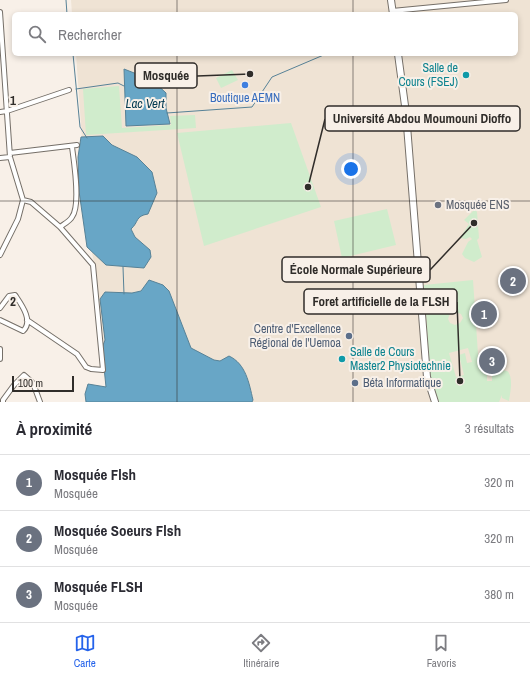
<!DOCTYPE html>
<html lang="fr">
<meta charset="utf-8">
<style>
body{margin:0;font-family:"Archivo Narrow",sans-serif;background:#f2f2f3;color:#2b2b33}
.scale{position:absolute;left:12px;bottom:10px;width:62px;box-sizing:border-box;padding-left:4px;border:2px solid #302d2a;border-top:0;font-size:11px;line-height:14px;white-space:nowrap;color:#302d2a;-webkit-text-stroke:3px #f8f0e8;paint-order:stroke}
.you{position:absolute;left:351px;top:169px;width:14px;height:14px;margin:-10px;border:3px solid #fff;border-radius:50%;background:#1a73e8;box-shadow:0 0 0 6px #1a73e833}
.badge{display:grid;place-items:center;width:26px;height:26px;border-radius:50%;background:#2563eb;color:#fff;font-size:13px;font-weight:700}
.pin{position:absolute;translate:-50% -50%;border:2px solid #fff;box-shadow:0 1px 4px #0006}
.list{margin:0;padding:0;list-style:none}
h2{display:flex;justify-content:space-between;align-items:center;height:52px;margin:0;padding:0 16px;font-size:17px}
h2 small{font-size:13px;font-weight:400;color:#7c7c81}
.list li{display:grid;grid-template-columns:26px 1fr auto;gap:12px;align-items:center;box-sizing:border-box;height:56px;padding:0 16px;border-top:1px solid #e1e1e2}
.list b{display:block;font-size:15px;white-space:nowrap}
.list p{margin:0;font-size:13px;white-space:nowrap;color:#7c7c81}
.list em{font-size:13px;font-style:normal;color:#7c7c81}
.icon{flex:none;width:22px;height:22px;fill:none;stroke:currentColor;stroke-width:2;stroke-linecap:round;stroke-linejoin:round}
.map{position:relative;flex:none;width:530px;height:402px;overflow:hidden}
.search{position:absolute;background:#fff;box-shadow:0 2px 6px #0003;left:12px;right:12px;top:12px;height:44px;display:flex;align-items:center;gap:10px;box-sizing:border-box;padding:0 14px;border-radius:6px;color:#7c7c81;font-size:15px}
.sheet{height:220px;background:#fff}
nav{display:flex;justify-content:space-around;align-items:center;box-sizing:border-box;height:56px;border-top:1px solid #e1e1e2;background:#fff;font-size:11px;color:#7c7c81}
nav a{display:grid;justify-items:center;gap:2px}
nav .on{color:#2563eb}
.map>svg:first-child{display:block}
</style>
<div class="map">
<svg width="530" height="402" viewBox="0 0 530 402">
<rect width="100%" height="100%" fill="#f8f0e8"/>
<path fill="#efe3d4" d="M 71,0 L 530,0 L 530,402 L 110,402 L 96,273 L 89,238 L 76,54 L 516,54 L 516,14 L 72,14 Z"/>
<path fill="#d0eccc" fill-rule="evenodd" d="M 232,70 L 238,80 L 221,88 L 216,78 Z
M 119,86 L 122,128 L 171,125 L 170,116 L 195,115 L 196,128 L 86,135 L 83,89 Z
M 291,123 L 321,207 L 204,246 L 177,133 Z
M 387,209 L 396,245 L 342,258 L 334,221 Z
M 475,209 L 477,212 L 479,238 L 477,240 L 482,257 L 474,262 L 465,258 L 462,254 L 468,242 L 472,239 L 470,237 L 466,239 L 460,238 L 469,224 L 464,220 Z
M 473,280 L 479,369 L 487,370 L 487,381 L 492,381 L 492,373 L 497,369 C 499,370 504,370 507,371 C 514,376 510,394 509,401 L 502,398 L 502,395 L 499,402 L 439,402 L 432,385 L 430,373 L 424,285 ZM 454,308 L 456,312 L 461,314 L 463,318 L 460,323 L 455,325 L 450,323 L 448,319 L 450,313 L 447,312 ZM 468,348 L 472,362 L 467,363 L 465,353 L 459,355 L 464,375 L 456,377 L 449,353 Z"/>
<path fill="#68a6c6" stroke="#578297" d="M 124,69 L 152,80 L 166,93 L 166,108 L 170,124 L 126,126 Z
M 103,136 L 112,145 L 137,157 L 152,172 L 157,193 L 148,214 C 135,216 139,222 131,229 L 135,237 L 150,250 L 151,257 L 144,268 L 106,265 L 87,247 L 79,191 L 78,157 L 81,137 Z
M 149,280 L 163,285 L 169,291 L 191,348 L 214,360 L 220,361 L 229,356 C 246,364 249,383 253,400 L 252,402 L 86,402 L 85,394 L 88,384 L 106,387 L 102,348 L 105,340 L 100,299 L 105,292 L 132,293 L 141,291 Z"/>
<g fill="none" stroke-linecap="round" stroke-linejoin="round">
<path stroke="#578297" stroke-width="1" d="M 66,0 L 67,14
M 73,54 L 80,127 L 87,138
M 76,89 L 118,83 L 124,86
M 167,113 L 252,107 L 272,77 L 326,54
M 123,267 L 124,294"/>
<g stroke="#756f68" stroke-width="6">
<path id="street" d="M 392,11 L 506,0
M 0,12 L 10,157 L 23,200 L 18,219 L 0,255
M 0,112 L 7,111 L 69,90
M 10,153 L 77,145
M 0,158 L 10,157
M 23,200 L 31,202 L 60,227 L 93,265 L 103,370 L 91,369 L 86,367 L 77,354 L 27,320
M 60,227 C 64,224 70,221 72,217 C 81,205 74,162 72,147
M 0,308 L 9,296 L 15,295 C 21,304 34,321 23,331 L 0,320
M 0,349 L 0,359
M 3,402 L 3,400 L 14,385 L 24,375 L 33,383 L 40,402"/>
</g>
<g stroke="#756f68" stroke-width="8">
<path id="secondary" d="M 391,0 L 393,14
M 398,54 L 406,113 L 427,377 L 435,402"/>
</g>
<use href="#street" stroke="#fff" stroke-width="4"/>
<use href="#secondary" stroke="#fff" stroke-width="6"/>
</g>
<path fill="none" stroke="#302d2a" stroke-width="1" stroke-opacity="0.55" d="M 177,0 L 177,14M 353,0 L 353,14M 177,54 L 177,402M 353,54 L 353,402M 0,201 L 530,201"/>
<g fill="#0f9aa8" stroke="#f8f0e8" stroke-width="1.5">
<circle cx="466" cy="75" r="4"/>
<circle cx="342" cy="359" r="4"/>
</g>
<circle fill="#3f7fe0" stroke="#f8f0e8" stroke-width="1.5" cx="245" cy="85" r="4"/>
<circle fill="#6b7280" stroke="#f8f0e8" stroke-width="1.5" cx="438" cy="205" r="4"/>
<g fill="#5c6f8a" stroke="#f8f0e8" stroke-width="1.5">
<circle cx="349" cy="336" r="4"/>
<circle cx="355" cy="383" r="4"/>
</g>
<g text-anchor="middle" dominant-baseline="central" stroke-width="4" stroke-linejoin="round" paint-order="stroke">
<g font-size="12" fill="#0d838f" stroke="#f8f0e8" text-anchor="end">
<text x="458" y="68">Salle de<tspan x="458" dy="14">Cours (FSEJ)</tspan></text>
<text x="350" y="352" text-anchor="start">Salle de Cours<tspan x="350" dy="14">Master2 Physiotechnie</tspan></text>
</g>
<g font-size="12" fill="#366cbe" stroke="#f8f0e8">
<text x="245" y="98">Boutique AEMN</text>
</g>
<g font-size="12" fill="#5b616d" stroke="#f8f0e8" text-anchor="start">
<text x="446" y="205">Mosquée ENS</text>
</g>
<g font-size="12" fill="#4e5e75" stroke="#f8f0e8" text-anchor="end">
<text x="341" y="329">Centre d'Excellence<tspan x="341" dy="14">Régional de l'Uemoa</tspan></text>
<text x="363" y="383" text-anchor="start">Béta Informatique</text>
</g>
<g font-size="13" font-style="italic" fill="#033b52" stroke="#f8f0e8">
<text x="145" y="103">Lac Vert</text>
</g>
</g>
<g font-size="13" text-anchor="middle" font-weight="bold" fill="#302d2a" stroke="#f8f0e8" stroke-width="4" stroke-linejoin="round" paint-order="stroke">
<text x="13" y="105">1</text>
<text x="13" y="306">2</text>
</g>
<path fill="none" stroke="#302d2a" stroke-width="1.5" d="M250 74L197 76M308 187L325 119M474 223L430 270M460 381L457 302"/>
<g fill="#302d2a" stroke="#f8f0e8" stroke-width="1.5">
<circle cx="250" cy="74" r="4"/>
<circle cx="308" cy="187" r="4"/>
<circle cx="474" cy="223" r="4"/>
<circle cx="460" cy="381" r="4"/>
</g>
<g fill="#f8f0e8" stroke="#302d2a" stroke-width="1.5">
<rect x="135" y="63" width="62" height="25" rx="4"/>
<rect x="325" y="106" width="195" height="25" rx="4"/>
<rect x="282" y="257" width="148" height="25" rx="4"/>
<rect x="304" y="289" width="153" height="25" rx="4"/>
</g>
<g font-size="13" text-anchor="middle" font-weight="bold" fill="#302d2a">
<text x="166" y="80">Mosquée</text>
<text x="422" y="123">Université Abdou Moumouni Dioffo</text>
<text x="356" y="274">École Normale Supérieure</text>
<text x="381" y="306">Foret artificielle de la FLSH</text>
</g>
</svg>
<div class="scale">100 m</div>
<div class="you"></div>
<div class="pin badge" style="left:484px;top:314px;background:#6b7280">1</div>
<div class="pin badge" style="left:513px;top:281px;background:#6b7280">2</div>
<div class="pin badge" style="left:492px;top:361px;background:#6b7280">3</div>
<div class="search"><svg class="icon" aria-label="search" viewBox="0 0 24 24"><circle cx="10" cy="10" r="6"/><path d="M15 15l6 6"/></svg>Rechercher</div>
</div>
<section class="sheet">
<h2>À proximité<small>3 résultats</small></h2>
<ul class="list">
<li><span class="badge" style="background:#6b7280">1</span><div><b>Mosquée Flsh</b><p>Mosquée</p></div><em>320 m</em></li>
<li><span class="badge" style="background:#6b7280">2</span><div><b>Mosquée Soeurs Flsh</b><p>Mosquée</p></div><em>320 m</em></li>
<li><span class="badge" style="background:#6b7280">3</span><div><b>Mosquée FLSH</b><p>Mosquée</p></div><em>380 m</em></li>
</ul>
</section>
<nav>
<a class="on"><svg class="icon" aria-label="map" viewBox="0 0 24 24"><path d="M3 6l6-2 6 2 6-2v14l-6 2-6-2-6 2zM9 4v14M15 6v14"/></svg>Carte</a>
<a><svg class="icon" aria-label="directions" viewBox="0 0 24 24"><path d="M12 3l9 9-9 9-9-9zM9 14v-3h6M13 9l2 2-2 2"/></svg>Itinéraire</a>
<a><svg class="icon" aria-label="saved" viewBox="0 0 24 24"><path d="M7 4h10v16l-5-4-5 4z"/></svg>Favoris</a>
</nav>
